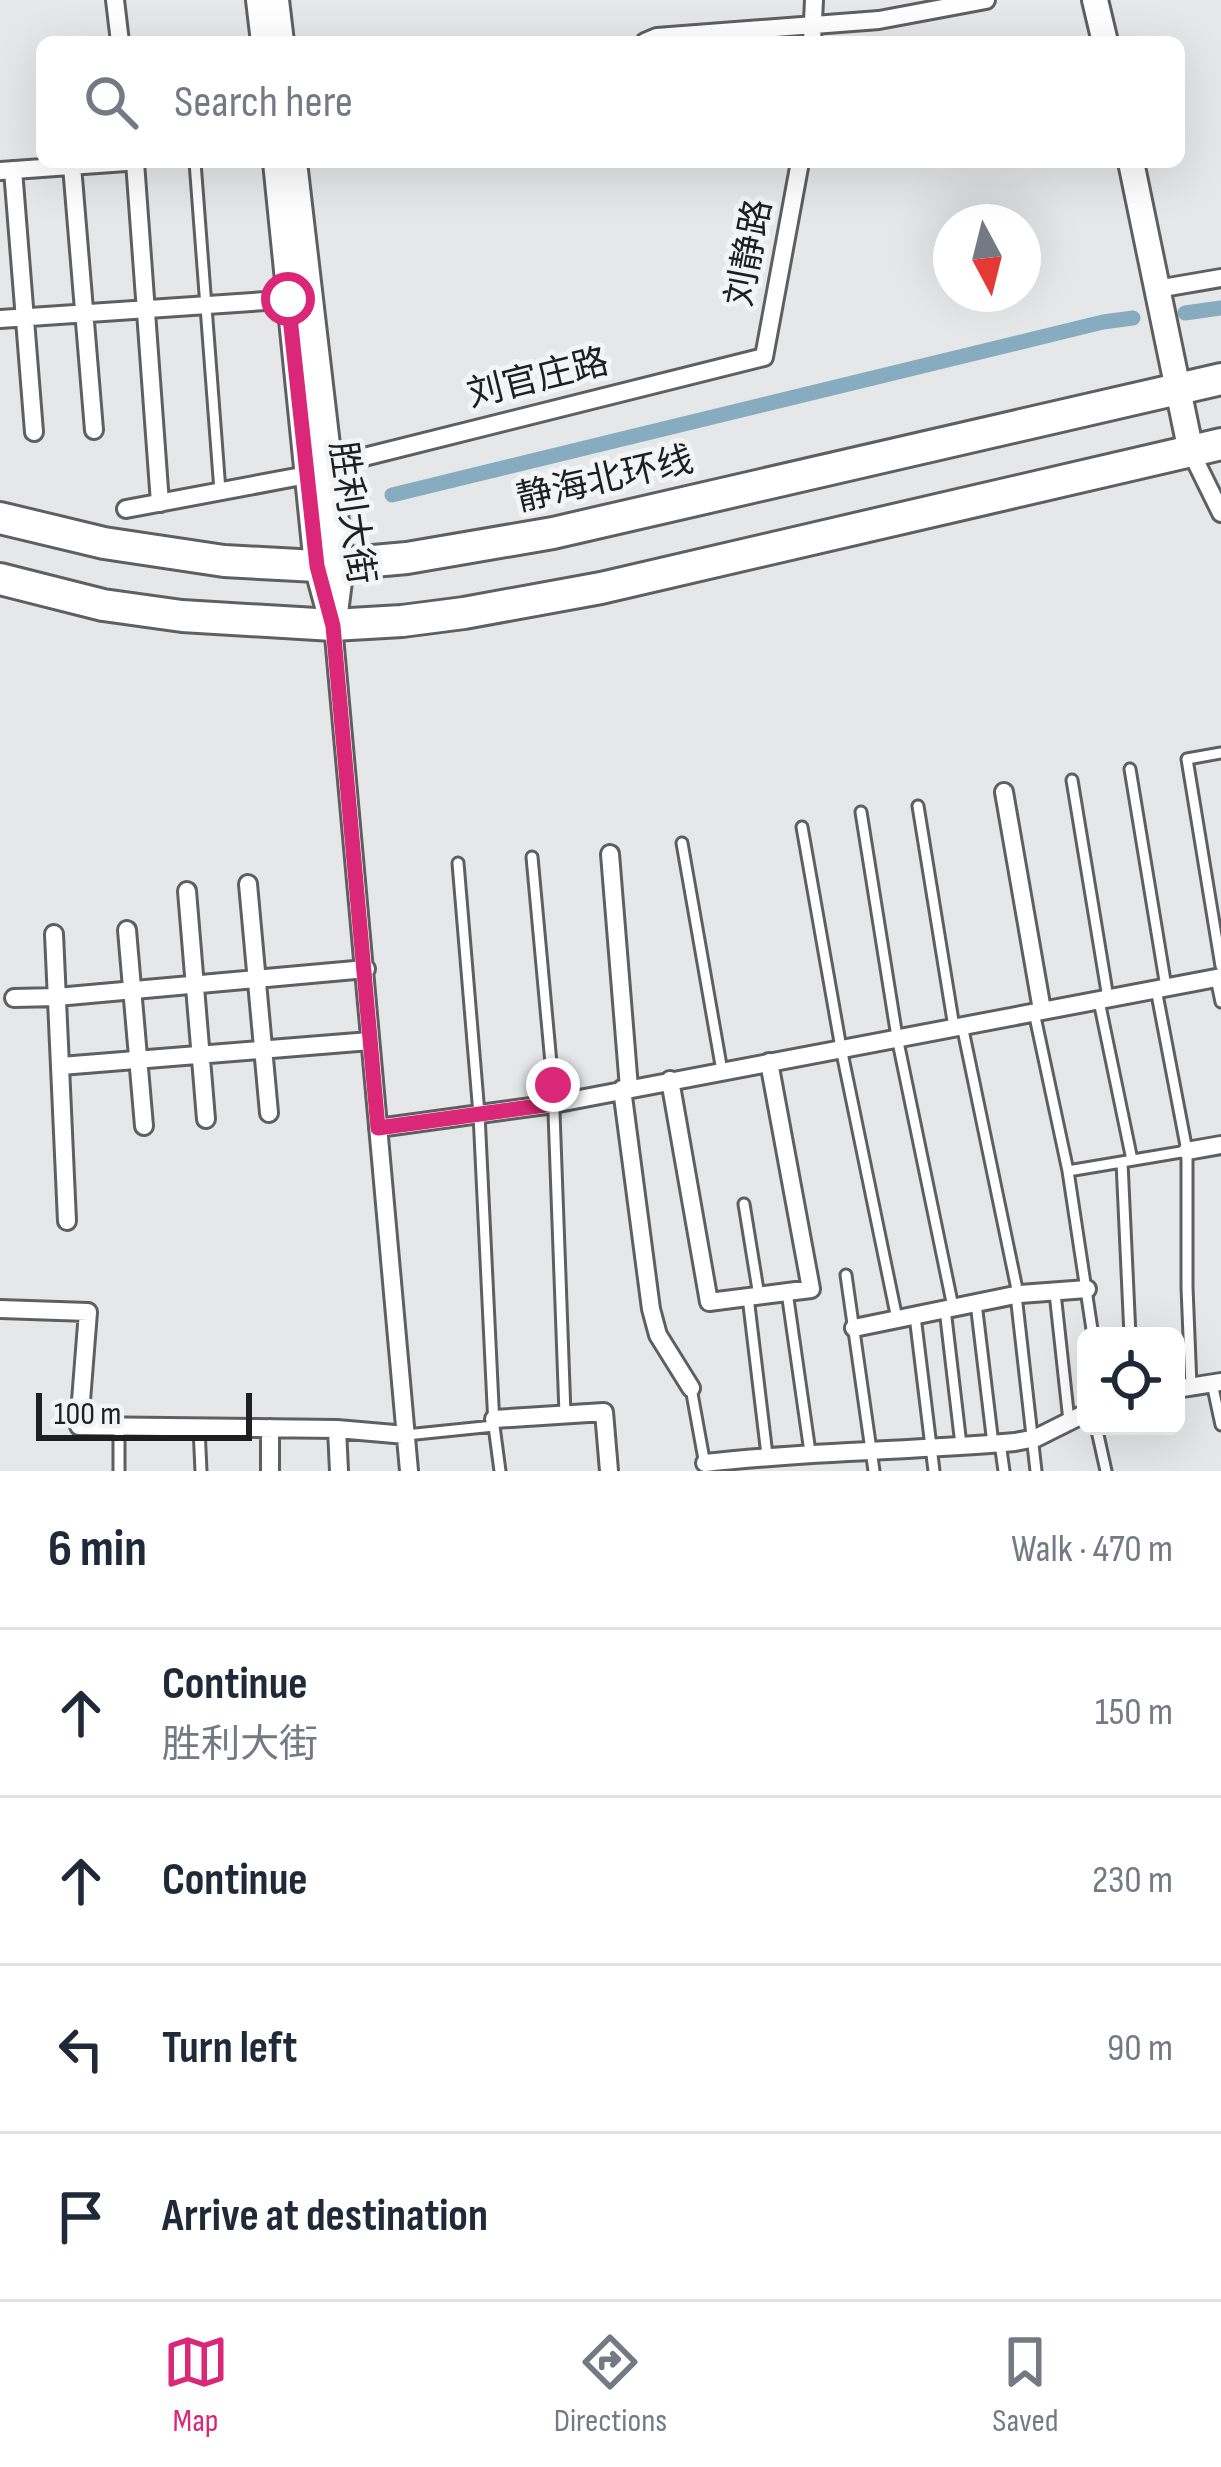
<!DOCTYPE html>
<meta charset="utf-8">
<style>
body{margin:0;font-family:"Sofia Sans Condensed","Noto Sans SC",sans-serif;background:#f6f6f7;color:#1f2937}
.controls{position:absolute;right:36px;bottom:36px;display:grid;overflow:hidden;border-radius:18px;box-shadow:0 12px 48px #0002}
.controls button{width:108px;height:108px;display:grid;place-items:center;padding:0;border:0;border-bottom:3px solid #e0e1e3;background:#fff;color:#1f2937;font:60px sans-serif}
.compass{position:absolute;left:933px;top:204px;width:108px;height:108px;border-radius:50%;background:#fff;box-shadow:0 12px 48px #0002;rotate:173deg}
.scale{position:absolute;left:36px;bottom:30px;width:216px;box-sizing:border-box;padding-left:12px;border:6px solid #1f1f20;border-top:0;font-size:33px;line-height:42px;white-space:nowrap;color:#1f1f20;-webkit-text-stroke:9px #f3f4f6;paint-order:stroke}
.stop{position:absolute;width:36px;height:36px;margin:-27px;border:9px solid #db2777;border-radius:50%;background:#fff}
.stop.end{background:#db2777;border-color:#fff;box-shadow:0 3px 12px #0008}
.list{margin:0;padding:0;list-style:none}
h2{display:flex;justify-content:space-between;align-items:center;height:156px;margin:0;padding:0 48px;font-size:51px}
h2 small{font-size:39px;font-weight:400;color:#747a83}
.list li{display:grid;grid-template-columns:78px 1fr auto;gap:36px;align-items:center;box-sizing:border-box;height:168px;padding:0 48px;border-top:3px solid #e0e1e3}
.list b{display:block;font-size:45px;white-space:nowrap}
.list p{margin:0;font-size:39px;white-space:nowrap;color:#747a83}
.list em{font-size:39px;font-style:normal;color:#747a83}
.icon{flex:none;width:66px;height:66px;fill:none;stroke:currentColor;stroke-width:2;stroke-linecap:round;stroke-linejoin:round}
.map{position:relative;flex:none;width:1221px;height:1471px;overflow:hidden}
.search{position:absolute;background:#fff;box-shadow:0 12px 48px #0002;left:36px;right:36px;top:36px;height:132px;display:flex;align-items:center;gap:30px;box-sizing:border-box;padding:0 42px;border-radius:18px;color:#747a83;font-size:45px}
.sheet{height:828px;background:#fff}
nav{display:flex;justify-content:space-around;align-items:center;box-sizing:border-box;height:168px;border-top:3px solid #e0e1e3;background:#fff;font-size:33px;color:#747a83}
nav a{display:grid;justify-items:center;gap:6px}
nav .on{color:#db2777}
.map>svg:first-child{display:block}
</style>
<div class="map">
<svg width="1221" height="1471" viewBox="0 0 1221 1471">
<rect width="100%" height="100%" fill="#e6e7e8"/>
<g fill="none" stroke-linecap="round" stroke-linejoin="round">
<path stroke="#87acc0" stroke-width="15" d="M 1185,313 L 1221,308
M 392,495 L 1103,322 L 1133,318"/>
<g stroke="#5f5f61" stroke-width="15">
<path id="lane" d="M 195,162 L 220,491
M 1221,753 L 1187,759 L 1221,966
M 1130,769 L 1166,987
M 1072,780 L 1108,998
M 918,806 L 954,1027
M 861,812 L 897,1037 L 953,1307
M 802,827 L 841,1048 L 897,1319
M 682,843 L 722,1071
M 532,857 L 553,1085 L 565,1414
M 458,863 L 479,1114 L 494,1426 L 500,1471
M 1216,978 L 1221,1002
M 1156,989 L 1187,1151 L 1187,1287 L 1191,1386
M 1099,1001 L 1132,1160
M 1034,1012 L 1068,1171 L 1093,1336
M 962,1025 L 1018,1294
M 1122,1162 L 1130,1336
M 1068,1171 L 1187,1151
M 744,1204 L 759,1296
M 846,1275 L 874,1471
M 787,1292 L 810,1452
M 1055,1293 L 1069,1421
M 1016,1295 L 1036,1471
M 748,1297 L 767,1455
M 976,1303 L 993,1444
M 945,1309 L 961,1445
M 915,1316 L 934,1471
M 1212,1383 L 1221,1425
M 691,1388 L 705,1465
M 1096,1426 L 1106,1471
M 119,1427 L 119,1471
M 199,1428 L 201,1471
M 406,1435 L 494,1426
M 1000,1443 L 1004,1471"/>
</g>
<g stroke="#5f5f61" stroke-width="22">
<path id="street" d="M 115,0 L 120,42
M 645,42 L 657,37 L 879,20 L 986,0
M 812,42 L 814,0
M 135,162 L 160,503
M 72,166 L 94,430
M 13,170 L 34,432
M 0,171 L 126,162
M 1157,289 L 1221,278
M 0,319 L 296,299
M 1191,452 L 1221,513
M 328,466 L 764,357 L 800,162
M 126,509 L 307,475
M 333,625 L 409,1471
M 1004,792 L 1042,1010
M 610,854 L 629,1088
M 248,884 L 269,1113
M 187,891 L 206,1119
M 127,930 L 144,1126
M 54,934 L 67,1221
M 14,998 L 57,997 L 366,969
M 61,1066 L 370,1041
M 670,1080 L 709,1302 L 811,1289 L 769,1062
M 622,1089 L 651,1309 L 658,1335 L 691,1388
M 378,1128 L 553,1104 L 1221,977
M 1187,1151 L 1221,1145
M 0,1309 L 88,1312 L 79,1426 L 337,1429 L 406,1435
M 854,1328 L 1020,1294 L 1087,1289
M 1176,1389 L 1221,1382
M 494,1419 L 604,1412 L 609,1471
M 270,1428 L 270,1471
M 337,1429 L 339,1471
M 705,1463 C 808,1451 912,1451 1015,1442 L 1036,1438 L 1086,1413"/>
</g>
<g stroke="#5f5f61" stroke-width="30">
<path id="secondary" d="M 259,0 L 264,42
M 276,0 L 281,42
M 1095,0 L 1105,42
M 276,162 L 317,566 L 333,625
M 294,162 L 341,565 L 335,613
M 1131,162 L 1191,452"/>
</g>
<g stroke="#5f5f61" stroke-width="36">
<path id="highway" d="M 0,518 L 104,543 L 224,561 L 317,566 L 407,558 L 553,533 L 1221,379
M 0,579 L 103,605 L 182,616 L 333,625 L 402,621 L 464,613 L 601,588 L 1221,444"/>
</g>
<use href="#lane" stroke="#fff" stroke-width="9"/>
<use href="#street" stroke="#fff" stroke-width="16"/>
<use href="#secondary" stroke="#fff" stroke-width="24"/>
<use href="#highway" stroke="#fff" stroke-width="30"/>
</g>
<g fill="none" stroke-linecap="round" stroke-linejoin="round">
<path stroke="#db2777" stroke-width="15" d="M 288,299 L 317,566 L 333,626 L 378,1128 L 553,1104 L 553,1085"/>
</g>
<g text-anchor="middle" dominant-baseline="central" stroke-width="10" stroke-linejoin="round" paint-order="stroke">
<g font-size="36" fill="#1f1f20" stroke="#f3f4f6">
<text transform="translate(750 253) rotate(-79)">刘静路</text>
<text transform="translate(538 379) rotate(-14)">刘官庄路</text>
<text transform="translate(605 480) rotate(-13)">静海北环线</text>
<text transform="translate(351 513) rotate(82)">胜利大街</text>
</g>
</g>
</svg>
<div class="controls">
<button><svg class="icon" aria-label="locate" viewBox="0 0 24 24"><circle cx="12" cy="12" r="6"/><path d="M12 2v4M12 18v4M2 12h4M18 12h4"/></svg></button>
</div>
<svg class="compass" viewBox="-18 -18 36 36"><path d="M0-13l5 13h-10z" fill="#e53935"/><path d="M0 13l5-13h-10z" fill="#747a83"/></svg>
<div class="scale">100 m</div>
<div class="stop" style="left:288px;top:299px"></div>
<div class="stop end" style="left:553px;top:1085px"></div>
<div class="search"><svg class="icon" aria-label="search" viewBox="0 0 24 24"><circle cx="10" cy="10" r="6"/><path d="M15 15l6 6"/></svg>Search here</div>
</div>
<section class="sheet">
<h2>6 min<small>Walk · 470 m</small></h2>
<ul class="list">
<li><svg class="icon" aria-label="ahead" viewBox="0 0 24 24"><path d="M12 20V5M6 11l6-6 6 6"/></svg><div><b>Continue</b><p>胜利大街</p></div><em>150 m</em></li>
<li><svg class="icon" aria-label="ahead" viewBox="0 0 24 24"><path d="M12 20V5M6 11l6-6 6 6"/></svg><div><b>Continue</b></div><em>230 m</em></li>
<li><svg class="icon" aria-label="left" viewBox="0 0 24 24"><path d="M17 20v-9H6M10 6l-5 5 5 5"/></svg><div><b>Turn left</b></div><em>90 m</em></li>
<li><svg class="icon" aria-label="arrive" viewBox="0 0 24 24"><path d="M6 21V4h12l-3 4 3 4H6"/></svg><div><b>Arrive at destination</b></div></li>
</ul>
</section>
<nav>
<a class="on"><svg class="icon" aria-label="map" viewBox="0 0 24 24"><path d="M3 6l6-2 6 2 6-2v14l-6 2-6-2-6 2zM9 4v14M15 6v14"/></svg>Map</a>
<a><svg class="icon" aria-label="directions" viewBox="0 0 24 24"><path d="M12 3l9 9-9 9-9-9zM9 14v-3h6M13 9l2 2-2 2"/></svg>Directions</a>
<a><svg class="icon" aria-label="saved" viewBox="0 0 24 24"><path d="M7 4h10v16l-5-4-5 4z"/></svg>Saved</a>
</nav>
